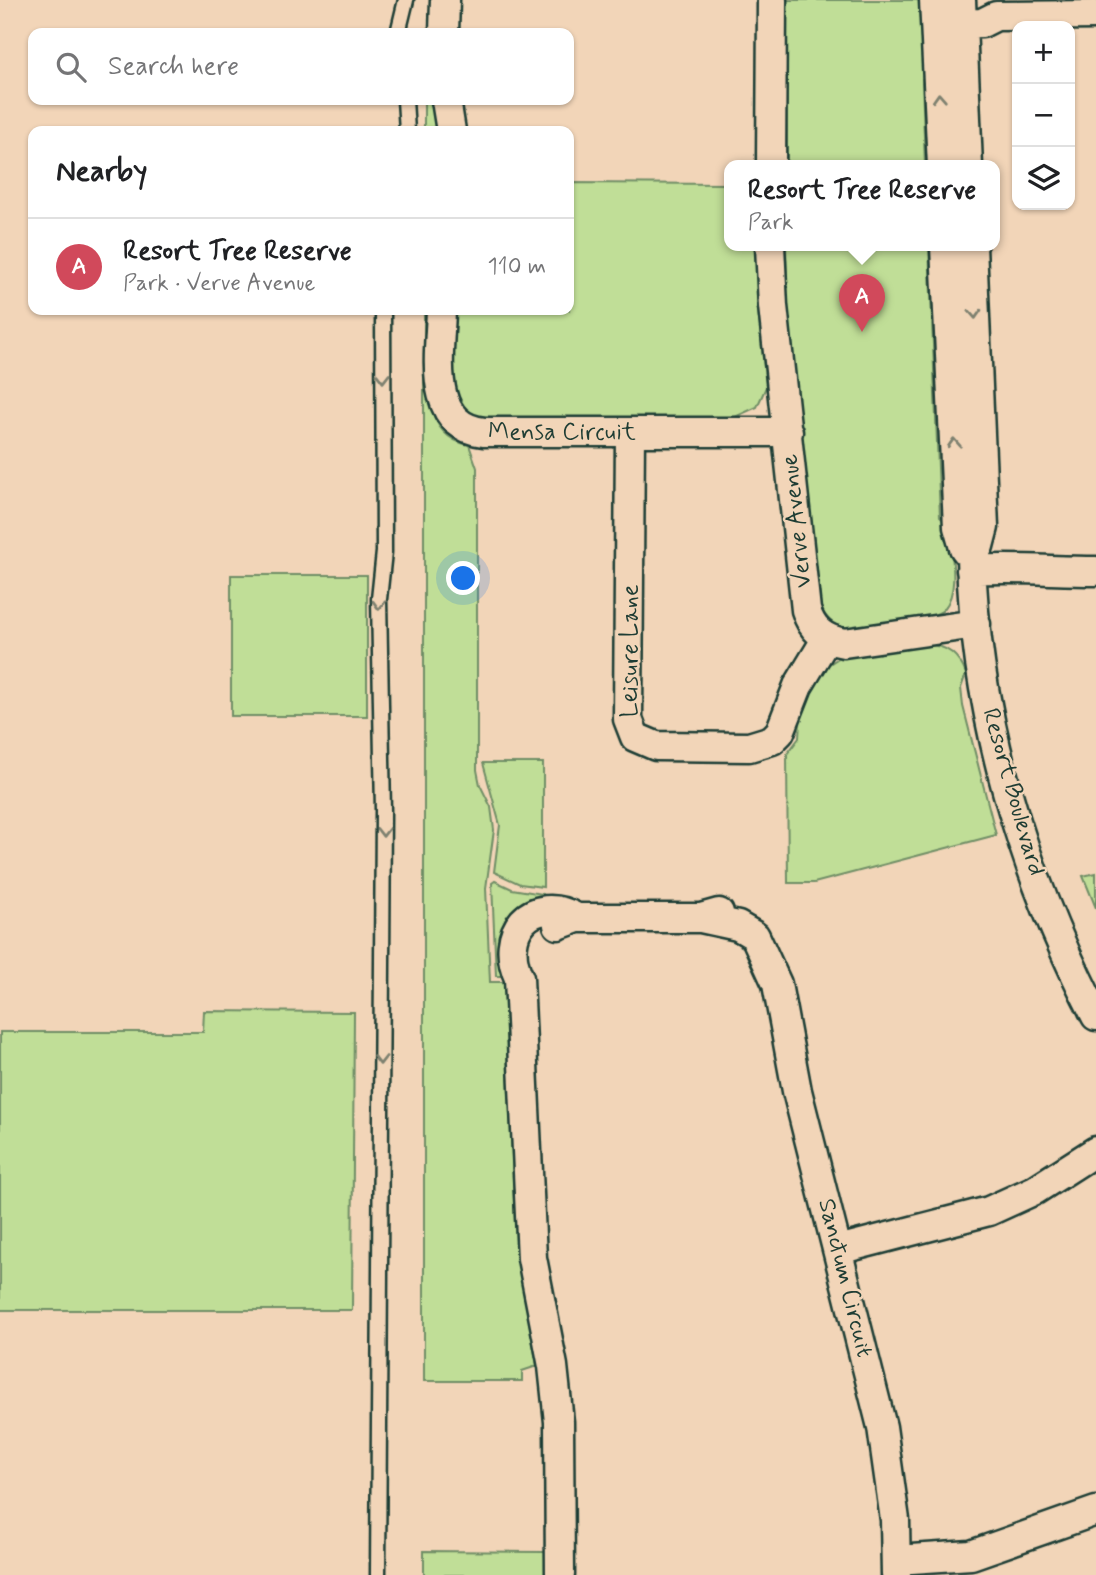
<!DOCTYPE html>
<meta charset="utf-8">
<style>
body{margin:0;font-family:Mynerve,sans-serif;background:#f6f6f6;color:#202124}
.controls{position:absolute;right:21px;top:21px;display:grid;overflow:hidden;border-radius:14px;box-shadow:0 2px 5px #0004}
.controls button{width:63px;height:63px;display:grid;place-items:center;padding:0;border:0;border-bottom:2px solid #e0e0e0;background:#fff;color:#202124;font:35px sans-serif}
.you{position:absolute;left:464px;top:579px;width:24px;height:24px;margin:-18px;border:5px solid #fff;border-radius:50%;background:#1a73e8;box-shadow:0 0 0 10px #1a73e833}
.badge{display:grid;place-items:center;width:46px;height:46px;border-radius:50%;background:#d1495b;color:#fff;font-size:23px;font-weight:700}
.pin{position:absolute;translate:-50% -58px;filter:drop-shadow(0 2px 4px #0008)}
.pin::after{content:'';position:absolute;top:37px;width:24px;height:21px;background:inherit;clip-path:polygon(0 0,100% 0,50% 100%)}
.popup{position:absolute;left:724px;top:160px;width:276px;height:91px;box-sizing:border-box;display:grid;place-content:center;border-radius:14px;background:#fff;filter:drop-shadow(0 2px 5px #0005);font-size:23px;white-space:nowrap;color:#757577}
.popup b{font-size:26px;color:#202124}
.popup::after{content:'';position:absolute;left:50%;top:100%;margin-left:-14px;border:14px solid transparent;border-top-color:#fff}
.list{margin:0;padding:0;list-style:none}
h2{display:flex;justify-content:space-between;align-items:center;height:91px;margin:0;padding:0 28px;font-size:30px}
h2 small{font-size:23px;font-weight:400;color:#757577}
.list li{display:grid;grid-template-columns:46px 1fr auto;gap:21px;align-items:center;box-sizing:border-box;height:98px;padding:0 28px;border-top:2px solid #e0e0e0}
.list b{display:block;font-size:26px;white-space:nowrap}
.list p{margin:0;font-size:23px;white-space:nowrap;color:#757577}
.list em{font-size:23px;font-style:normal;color:#757577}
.icon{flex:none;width:38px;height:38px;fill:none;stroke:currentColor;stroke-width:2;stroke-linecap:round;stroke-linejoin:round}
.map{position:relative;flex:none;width:1096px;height:1575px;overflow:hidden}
.search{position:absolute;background:#fff;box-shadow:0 2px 5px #0004;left:28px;top:28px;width:546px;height:77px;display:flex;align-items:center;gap:18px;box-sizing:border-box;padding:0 24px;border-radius:14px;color:#757577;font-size:26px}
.panel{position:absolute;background:#fff;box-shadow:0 2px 5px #0004;left:28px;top:126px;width:546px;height:189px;border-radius:14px}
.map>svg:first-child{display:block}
</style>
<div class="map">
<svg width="1096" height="1575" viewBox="0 0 1096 1575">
<rect width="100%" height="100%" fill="#f2d5b8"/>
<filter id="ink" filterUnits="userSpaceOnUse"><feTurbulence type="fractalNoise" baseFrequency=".0143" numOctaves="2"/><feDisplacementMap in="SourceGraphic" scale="14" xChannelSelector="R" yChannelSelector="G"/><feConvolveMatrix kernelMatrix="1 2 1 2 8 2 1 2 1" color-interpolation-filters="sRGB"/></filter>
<g filter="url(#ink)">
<path fill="#c0de97" stroke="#708e66" stroke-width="2" d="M 786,0 L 925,0 L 927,72 L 922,79 L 925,166 L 787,166 Z
M 424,100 L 432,100 L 439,131 L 424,131 Z
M 569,183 L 729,184 L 729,246 L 756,246 L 757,300 L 766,387 L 757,407 L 735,417 L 494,417 C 485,417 475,417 467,411 C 444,396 452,335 452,310 L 569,310 Z
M 786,246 L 929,246 L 940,517 L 949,525 C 950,549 961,589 944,609 C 935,620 859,632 845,628 C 833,626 826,618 821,608 L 788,311 Z
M 424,310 L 429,310 C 429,351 412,435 469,445 L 477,468 L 477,770 L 480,785 L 491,807 L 494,830 L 486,888 L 490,982 L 504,982 L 516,1245 L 537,1366 L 522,1371 L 522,1381 L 424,1381 Z
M 231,575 L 367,575 L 367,716 L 231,716 Z
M 927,645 C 948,645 959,656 966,674 L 961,688 L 963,706 L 996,835 L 814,883 L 788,883 L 787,754 L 799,738 L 801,706 L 821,672 L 828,665 L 840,657 Z
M 483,763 L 543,763 L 543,887 L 520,884 L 494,872 L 500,825 Z
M 1096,873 L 1096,908 L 1083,876 Z
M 495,881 L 512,889 L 543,894 L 543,903 L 503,942 L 503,976 L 496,976 L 492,883 Z
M 204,1011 L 354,1012 L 352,1310 L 0,1310 L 0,1032 L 203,1032 Z
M 424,1551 L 545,1552 L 545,1575 L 424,1575 Z"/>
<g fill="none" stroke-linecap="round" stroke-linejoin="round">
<g stroke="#1f3d34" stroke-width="19">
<path id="lane" d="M 398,33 L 406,0
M 405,100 L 407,131
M 378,1575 L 383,811 L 379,599 L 384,552 L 383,310"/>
</g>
<g stroke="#1f3d34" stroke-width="33">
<path id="street" d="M 934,0 L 942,166
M 961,0 L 968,166
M 943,24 L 982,23 L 996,16 L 1096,15
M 444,33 L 445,0
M 446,100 L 451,131
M 771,166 L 772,0
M 770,246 L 773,306 L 806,610 C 812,630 823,639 844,643 L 976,624
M 945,246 L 958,527 L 964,548 L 971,557
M 972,246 L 984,527 L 979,546 L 971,557 C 975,715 1023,875 1096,1016
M 441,310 C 440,353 426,426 484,432 L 788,432
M 630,432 L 628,719 L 635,737 L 656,746 L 749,747 L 772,740 L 780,732 L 798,686 L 827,638
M 971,570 C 1013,567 1054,571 1096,571
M 701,918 L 738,926 L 755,936 L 777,984 L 797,1091 L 882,1427 L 895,1520 L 896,1575
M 558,925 L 577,918 L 701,918 L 719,913
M 838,1250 L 989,1211 L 1035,1190 L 1096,1151
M 896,1560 L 971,1555 L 1096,1511
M 560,1575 L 559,1422 L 553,1366 L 532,1258 L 519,978 C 498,933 531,892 577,918"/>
</g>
<use href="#lane" stroke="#f2d5b8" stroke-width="14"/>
<use href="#street" stroke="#f2d5b8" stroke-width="28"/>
</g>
<defs><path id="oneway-chevron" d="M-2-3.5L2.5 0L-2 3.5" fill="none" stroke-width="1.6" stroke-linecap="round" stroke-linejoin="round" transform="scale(1.75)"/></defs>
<g stroke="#7e816f">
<use href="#oneway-chevron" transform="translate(939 98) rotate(-93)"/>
<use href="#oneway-chevron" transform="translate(975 314) rotate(87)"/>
<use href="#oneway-chevron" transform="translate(383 378) rotate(90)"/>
<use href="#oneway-chevron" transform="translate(954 443) rotate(-93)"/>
<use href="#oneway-chevron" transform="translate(379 605) rotate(92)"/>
<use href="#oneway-chevron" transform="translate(383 832) rotate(90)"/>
<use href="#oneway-chevron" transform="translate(380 1060) rotate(90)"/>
</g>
</g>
<g text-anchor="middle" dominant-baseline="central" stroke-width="5" stroke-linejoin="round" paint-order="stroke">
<g font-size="24" fill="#1f3d34" stroke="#f2d5b8">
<text x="562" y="432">Mensa Circuit</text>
<text transform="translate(797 521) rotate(-96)">Verve Avenue</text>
<text transform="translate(630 651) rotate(-90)">Leisure Lane</text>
<text transform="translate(1013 792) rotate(74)">Resort Boulevard</text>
<text transform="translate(845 1278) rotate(76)">Sanctum Circuit</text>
</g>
</g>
</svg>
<div class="controls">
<button>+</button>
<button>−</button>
<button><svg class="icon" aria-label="layers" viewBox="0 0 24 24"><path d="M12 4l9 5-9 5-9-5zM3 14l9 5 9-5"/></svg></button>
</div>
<div class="you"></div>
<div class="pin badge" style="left:862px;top:332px">A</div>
<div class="popup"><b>Resort Tree Reserve</b>Park</div>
<div class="search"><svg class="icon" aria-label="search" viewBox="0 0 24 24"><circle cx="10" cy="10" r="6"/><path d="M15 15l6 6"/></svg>Search here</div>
<section class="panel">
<h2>Nearby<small></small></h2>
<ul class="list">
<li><span class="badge">A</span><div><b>Resort Tree Reserve</b><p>Park · Verve Avenue</p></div><em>110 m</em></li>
</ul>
</section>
</div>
